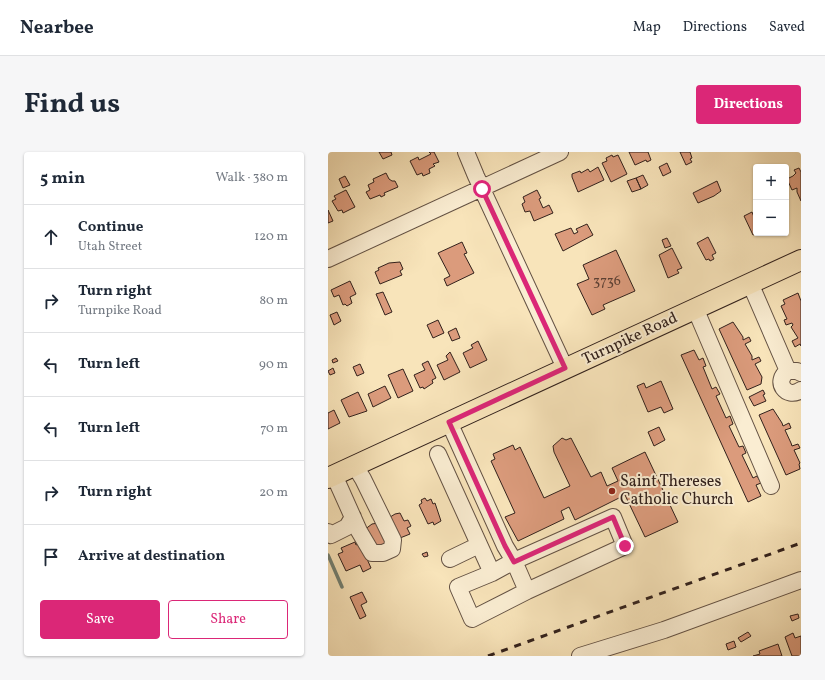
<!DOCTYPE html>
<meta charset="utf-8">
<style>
body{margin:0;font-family:Vollkorn,serif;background:#f6f6f7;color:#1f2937}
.controls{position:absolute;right:12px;top:12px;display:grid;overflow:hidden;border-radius:4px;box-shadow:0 1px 3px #0004}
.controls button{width:36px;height:36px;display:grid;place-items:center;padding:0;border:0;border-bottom:1px solid #e0e1e3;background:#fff;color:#1f2937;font:20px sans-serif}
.stop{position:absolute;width:12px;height:12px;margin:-9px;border:3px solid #db2777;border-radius:50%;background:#fff}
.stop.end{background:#db2777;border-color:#fff;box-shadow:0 1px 4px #0008}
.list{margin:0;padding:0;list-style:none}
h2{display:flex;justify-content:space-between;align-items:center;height:52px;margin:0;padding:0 16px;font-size:17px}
h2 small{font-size:13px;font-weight:400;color:#747a83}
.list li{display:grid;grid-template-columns:26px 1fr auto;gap:12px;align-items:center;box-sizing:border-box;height:64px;padding:0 16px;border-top:1px solid #e0e1e3}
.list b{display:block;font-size:15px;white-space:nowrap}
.list p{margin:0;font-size:13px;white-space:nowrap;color:#747a83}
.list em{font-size:13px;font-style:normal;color:#747a83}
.actions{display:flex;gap:8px;padding:12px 16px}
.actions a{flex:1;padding:9px 0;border:1px solid #db2777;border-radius:4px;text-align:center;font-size:14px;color:#db2777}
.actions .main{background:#db2777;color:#fff}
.icon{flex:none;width:22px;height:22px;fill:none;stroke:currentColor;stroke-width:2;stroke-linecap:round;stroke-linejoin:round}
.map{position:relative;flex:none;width:473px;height:504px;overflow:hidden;border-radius:4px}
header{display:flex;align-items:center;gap:24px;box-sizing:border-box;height:56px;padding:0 20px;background:#fff;border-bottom:1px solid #e0e1e3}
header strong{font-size:19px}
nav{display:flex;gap:22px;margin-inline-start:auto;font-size:14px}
.intro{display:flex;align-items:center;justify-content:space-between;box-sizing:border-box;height:96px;padding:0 24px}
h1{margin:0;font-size:28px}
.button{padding:10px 18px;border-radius:4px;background:#db2777;color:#fff;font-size:14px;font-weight:700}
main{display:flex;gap:24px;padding:0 24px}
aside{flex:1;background:#fff;border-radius:4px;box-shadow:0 1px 3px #0004}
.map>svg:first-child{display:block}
</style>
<header>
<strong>Nearbee</strong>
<nav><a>Map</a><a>Directions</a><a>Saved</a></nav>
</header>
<div class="intro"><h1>Find us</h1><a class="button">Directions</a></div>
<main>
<aside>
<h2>5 min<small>Walk · 380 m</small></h2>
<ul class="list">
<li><svg class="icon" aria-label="ahead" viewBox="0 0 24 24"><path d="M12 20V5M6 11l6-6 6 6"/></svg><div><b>Continue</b><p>Utah Street</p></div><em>120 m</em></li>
<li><svg class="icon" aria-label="right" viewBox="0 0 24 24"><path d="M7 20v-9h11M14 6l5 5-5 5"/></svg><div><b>Turn right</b><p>Turnpike Road</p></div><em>80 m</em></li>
<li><svg class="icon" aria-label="left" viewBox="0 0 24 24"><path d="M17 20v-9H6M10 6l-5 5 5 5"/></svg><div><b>Turn left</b></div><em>90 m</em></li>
<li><svg class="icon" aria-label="left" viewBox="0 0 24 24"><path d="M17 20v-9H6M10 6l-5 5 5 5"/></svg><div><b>Turn left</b></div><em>70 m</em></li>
<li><svg class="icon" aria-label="right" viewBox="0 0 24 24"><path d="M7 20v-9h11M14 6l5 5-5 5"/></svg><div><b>Turn right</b></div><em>20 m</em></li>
<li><svg class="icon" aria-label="arrive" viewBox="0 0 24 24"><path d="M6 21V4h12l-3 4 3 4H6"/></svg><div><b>Arrive at destination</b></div></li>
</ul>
<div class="actions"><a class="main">Save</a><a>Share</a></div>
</aside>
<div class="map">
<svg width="473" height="504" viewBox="0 0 473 504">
<rect width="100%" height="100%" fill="#f8e4ba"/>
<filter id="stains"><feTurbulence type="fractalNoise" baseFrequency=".005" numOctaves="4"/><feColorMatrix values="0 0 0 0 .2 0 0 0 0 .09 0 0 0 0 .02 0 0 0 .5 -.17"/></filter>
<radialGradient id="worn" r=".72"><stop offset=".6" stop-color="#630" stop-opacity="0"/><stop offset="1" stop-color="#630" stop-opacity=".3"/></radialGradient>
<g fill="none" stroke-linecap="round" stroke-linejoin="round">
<path stroke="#728073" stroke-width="3.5" d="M 0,403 L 14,435"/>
</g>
<path fill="#db9b7c" stroke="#32211c" d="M 51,0 L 63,0 L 64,3 L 55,7 Z
M 101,0 L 106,0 L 111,10 L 105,12 L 107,14 L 101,17 L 102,21 L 95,24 L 94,21 L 89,23 L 82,9 L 90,5 L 91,8 L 103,2 Z
M 301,0 L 320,0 L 323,8 L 319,10 L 318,8 L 307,13 Z
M 352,0 L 362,0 L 364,6 L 362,7 L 364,10 L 358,13 Z
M 284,3 L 285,5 L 290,3 L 299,22 L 283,30 L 274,11 L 279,9 L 278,6 Z
M 339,11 L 343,20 L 335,24 L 331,15 Z
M 270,15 L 276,28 L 250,40 L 244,25 L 244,22 L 252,19 L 253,21 L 260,17 L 262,20 Z
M 471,16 L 473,20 L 473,49 L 469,40 L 469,36 L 464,38 L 459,27 L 465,24 L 468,21 L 466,18 Z
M 58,21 L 61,27 L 64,29 L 67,29 L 70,35 L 56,41 L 57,43 L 53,45 L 52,43 L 42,47 L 38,40 L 42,38 L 40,33 L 46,30 L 45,27 Z
M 315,23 L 320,33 L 313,37 L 308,26 Z
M 17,24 L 22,33 L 15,36 L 11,27 Z
M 308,26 L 313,37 L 304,40 L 299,29 Z
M 389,29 L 393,39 L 386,44 L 370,51 L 365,41 Z
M 18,38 L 27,55 L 15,61 L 14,58 L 10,59 L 4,49 L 8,47 L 6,44 Z
M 209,38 L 213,46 L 211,47 L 215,56 L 221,53 L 225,61 L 206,69 L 202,59 L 197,60 L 194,52 L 197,50 L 195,45 Z
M 0,58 L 5,69 L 0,71 Z
M 424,60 L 426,65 L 428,64 L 428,81 L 430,81 L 425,83 L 416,64 Z
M 259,72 L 265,83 L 235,99 L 227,82 L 243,76 L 246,82 L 250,80 L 248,77 Z
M 380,85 L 388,101 L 384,103 L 386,107 L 382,109 L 381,107 L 378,108 L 369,91 Z
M 339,86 L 343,94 L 337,96 L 334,88 Z
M 134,90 L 139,101 L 136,102 L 146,121 L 119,134 L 116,127 L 122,124 L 110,101 Z
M 344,96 L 354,116 L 349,118 L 351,121 L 340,126 L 331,103 Z
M 288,98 L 307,139 L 275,153 L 277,157 L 264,163 L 249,132 L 261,127 L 255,113 Z
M 72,110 L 75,117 L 72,119 L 74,123 L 52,132 L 47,120 L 51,118 L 50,116 L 61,111 Z
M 22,129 L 28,142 L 22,145 L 24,151 L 19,154 L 17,152 L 15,153 L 11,143 L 6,145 L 3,138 Z
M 55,140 L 64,160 L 57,163 L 48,142 Z
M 470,141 L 473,149 L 473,194 L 472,192 L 467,195 L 464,189 L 470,186 L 463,175 L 465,173 L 464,171 L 458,173 L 456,168 L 459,167 L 453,154 L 457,152 L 455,148 Z
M 9,160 L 13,169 L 6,173 L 2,163 Z
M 110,168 L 116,181 L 105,186 L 99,173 Z
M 405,170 L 415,185 L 415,188 L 421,185 L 423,189 L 417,192 L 424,204 L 424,208 L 431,205 L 433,209 L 427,212 L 434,225 L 433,232 L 419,238 L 391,177 Z
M 128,176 L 132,186 L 124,189 L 120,180 Z
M 150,189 L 159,208 L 142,216 L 135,201 L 145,196 L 143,193 Z
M 366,198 L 371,208 L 375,206 L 378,214 L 375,215 L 384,237 L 388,235 L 392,242 L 388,244 L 398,266 L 402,264 L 405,272 L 401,274 L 411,295 L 415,294 L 418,301 L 414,303 L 425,326 L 429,324 L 433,331 L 428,333 L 433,344 L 420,350 L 353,203 Z
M 122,200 L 132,220 L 116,228 L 109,213 L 120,208 L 118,204 Z
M 8,206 L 10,209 L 5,211 L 4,208 Z
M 100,209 L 108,226 L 104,228 L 105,231 L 96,237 L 95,235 L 92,236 L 86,223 L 97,218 L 94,212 Z
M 32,212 L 36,221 L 29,224 L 25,215 Z
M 5,216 L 7,221 L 2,223 L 0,219 Z
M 75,217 L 85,239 L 70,246 L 60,223 Z
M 333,229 L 345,257 L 336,261 L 333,255 L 320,260 L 309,234 L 316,231 L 318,236 Z
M 57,234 L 63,246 L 45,255 L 40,242 Z
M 435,238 L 437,242 L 435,243 L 438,249 L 426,254 L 421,245 Z
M 30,240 L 39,259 L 21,265 L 13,248 Z
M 445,257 L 454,271 L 455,274 L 461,271 L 463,276 L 457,278 L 463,291 L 464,294 L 470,292 L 472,296 L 466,298 L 472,311 L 471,312 L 472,317 L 458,323 L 431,263 Z
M 6,258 L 12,271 L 0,277 L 0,261 Z
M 331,275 L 337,288 L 326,294 L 320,280 Z
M 234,286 L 238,288 L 243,286 L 263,325 L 273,320 L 279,334 L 290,329 L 284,316 L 317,300 L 350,370 L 317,385 L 297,343 L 247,368 L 241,355 L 233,359 L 236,367 L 190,389 L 177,365 L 187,361 L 163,309 L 167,307 L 165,302 L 185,293 L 187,298 L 192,295 L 216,346 L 242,334 L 226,300 L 225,294 Z
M 97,346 L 99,349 L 103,347 L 105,352 L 107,351 L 113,369 L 106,373 L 105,370 L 100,372 L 91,353 L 94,351 L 93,348 Z
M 72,361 L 76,369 L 80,368 L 83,374 L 79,376 L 82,382 L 72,386 L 59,367 L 67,362 Z
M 50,371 L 59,392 L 49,397 L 36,378 L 44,372 Z
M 27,390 L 28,393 L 32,391 L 43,416 L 35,420 L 32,413 L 18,419 L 10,402 L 15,400 L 13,396 Z
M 99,400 L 100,404 L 96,405 L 94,402 Z
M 34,440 L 39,450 L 33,453 L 38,464 L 32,467 L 22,445 Z
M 470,462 L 471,466 L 464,469 L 462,464 Z
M 420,480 L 423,484 L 413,490 L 410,486 Z
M 465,481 L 467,486 L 473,484 L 473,503 L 471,504 L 464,504 L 457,485 Z
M 406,489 L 408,495 L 400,498 L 398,492 Z
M 450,492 L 454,504 L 425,504 L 432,502 L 431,499 Z"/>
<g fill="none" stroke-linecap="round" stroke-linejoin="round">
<g stroke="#645244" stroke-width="18">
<path id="minor" d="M 138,0 L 148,24 L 237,216
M 0,107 L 232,0
M 422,131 L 460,219
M 367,156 L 443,334
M 473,221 L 469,219 L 460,219 C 445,229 458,248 473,238
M 121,270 L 177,394 L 186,409 L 285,365 L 297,394 L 199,439 L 144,467 L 130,435 L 164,421
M 110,302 L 164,421 L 186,409 L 199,439
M 6,323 L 31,379 L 44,401 L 55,401 L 64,397 L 65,388 L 35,327 L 27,314
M 0,380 L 3,383 L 19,375 L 25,365
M 122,407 L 151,393
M 252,504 L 336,478 L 473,428"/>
</g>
<g stroke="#32211c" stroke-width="22">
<path id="major" d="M 0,326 L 473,108"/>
</g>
<use href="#minor" stroke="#faedd2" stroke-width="16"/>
<use href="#major" stroke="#f8e4ba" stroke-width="20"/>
<path stroke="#32211c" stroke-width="3" stroke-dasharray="7 7" stroke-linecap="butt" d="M 160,504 L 473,391"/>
</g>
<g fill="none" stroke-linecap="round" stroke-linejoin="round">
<path stroke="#db2777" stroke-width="5" d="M 154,37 L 237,216 L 121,270 L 177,394 L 186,410 L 285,365 L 297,394"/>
</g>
<circle fill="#8f2418" stroke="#faedd2" stroke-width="1.5" cx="284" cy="339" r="4"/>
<g text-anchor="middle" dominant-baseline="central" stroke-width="4" stroke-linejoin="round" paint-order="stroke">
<g font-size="14" fill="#5c4034">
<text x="279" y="129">3736</text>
</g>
<g font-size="16" fill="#32211c" stroke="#faedd2">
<text transform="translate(302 187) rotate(-25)">Turnpike Road</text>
</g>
<g font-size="16" fill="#32211c" stroke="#faedd2" text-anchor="start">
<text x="292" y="330">Saint Thereses<tspan x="292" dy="18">Catholic Church</tspan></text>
</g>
</g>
<rect width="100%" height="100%" filter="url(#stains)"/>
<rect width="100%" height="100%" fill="url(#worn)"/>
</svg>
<div class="controls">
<button>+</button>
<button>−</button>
</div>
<div class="stop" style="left:154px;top:37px"></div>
<div class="stop end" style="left:297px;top:394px"></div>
</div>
</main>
